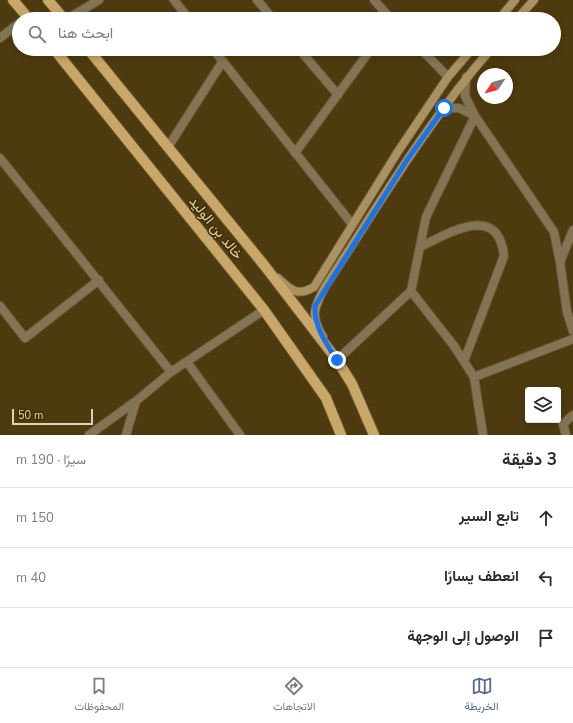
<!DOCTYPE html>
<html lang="ar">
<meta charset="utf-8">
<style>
body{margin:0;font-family:"Nunito Sans",Vazirmatn,sans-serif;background:#f7f7f7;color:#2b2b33;direction:rtl}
.controls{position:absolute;right:12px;bottom:12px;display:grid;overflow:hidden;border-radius:4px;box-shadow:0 2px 6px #0003}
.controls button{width:36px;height:36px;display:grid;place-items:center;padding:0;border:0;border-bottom:1px solid #e1e1e2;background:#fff;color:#2b2b33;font:20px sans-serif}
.compass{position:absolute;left:477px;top:68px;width:36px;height:36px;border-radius:50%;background:#fff;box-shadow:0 2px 6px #0003;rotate:235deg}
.scale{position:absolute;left:12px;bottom:10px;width:81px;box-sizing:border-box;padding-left:4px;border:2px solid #e0d1b6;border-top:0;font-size:11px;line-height:14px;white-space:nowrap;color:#e0d1b6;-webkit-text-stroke:3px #433003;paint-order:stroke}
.stop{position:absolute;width:12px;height:12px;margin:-9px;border:3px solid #1a73e8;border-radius:50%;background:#fff}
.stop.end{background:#1a73e8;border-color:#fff;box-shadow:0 1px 4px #0008}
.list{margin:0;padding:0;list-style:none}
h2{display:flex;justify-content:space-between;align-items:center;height:52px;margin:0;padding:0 16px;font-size:17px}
h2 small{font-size:13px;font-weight:400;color:#7c7c81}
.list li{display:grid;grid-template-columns:26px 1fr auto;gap:12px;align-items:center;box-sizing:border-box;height:60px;padding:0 16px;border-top:1px solid #e1e1e2}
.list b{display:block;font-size:15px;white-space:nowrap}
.list em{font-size:13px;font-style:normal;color:#7c7c81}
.icon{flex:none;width:22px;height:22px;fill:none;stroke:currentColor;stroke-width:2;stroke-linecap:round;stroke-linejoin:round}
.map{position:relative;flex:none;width:573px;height:435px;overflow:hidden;direction:ltr}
.search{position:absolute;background:#fff;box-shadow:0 2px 6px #0003;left:12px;right:12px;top:12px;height:44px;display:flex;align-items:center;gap:10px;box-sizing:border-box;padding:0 14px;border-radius:22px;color:#7c7c81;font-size:15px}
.sheet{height:232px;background:#fff}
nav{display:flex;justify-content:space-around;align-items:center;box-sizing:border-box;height:56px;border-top:1px solid #e1e1e2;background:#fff;font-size:11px;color:#7c7c81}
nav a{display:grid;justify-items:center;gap:2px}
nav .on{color:#596a8e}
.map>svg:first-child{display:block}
</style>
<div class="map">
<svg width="573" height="435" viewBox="0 0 573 435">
<rect width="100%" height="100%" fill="#4e3a0f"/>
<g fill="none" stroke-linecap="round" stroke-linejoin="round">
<g stroke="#6b5830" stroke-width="10">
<path id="minor" d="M 174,0 L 189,19
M 257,0 L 273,19
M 374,0 L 391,19
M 67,19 L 99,0
M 0,38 L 19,23
M 213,49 L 352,224
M 299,49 L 338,95
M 421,49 L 448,77
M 466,77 L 465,96 L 475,116 L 554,232 L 560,262
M 168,147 L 223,61
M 295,153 L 371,49
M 0,158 L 171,372
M 573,230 L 560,262 L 567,312 L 573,331
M 420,247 C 449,233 498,202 504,256 L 464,361
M 411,291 L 454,346 L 474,377 L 483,435
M 0,306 L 25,338 L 99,280
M 337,360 L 411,291 L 426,217 L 475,116 L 459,108 L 444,108
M 187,362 L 240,435
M 474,377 L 573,339
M 89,435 L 136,401
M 126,435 L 136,401 L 171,372 L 264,310
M 566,435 L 563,424 L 573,415"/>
</g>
<g stroke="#6b5830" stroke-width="10">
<path id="secondary" d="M 499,19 L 515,0
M 517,19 L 534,0
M 278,278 C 291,290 297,297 314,287 L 397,153 L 448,77 L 472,49
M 323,337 C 310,316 314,307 325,287 C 378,206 427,122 491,49"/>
</g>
<g stroke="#6b5830" stroke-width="12">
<path id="primary" d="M 13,0 L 29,19
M 48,0 L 64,19
M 54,49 L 264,310 L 326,398 L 341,435
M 88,49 L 264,265 L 337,360 L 352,384 L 374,435"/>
</g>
<use href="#minor" stroke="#847456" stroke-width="8"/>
<use href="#secondary" stroke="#aa9161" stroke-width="8"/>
<use href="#primary" stroke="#c8a769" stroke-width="10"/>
</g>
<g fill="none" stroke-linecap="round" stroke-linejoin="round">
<path stroke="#1a73e8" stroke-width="5" d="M 337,360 C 326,343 314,327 315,306 L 407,160 L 444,108"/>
</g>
<g text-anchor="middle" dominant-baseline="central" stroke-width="3" stroke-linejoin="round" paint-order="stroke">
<g font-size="14" fill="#e0d1b6" stroke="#433003">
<text transform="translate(216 228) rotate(51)">خالد بن الوليد</text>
</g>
</g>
</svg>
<div class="controls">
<button><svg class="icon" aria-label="layers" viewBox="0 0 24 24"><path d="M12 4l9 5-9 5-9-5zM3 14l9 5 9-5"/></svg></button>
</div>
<svg class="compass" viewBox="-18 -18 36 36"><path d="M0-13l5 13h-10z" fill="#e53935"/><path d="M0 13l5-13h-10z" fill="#7c7c81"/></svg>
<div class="scale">50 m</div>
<div class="stop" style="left:444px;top:108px"></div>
<div class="stop end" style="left:337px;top:360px"></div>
<div class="search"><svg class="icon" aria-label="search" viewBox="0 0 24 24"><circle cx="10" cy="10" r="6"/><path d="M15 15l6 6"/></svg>ابحث هنا</div>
</div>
<section class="sheet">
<h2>3 دقيقة<small>سيرًا · 190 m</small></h2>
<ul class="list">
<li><svg class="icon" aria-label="ahead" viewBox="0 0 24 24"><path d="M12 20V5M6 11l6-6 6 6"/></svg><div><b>تابع السير</b></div><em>150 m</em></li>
<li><svg class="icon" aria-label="left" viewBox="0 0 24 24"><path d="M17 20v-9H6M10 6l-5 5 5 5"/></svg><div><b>انعطف يسارًا</b></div><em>40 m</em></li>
<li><svg class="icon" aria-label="arrive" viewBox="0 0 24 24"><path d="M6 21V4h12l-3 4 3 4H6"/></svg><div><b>الوصول إلى الوجهة</b></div></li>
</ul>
</section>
<nav>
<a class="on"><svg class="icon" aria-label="map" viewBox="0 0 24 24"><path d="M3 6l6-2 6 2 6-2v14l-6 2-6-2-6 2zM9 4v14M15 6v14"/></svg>الخريطة</a>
<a><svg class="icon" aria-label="directions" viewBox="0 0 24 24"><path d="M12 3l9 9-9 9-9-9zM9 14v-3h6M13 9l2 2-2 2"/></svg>الاتجاهات</a>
<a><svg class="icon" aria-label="saved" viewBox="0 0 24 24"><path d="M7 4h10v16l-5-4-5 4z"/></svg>المحفوظات</a>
</nav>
